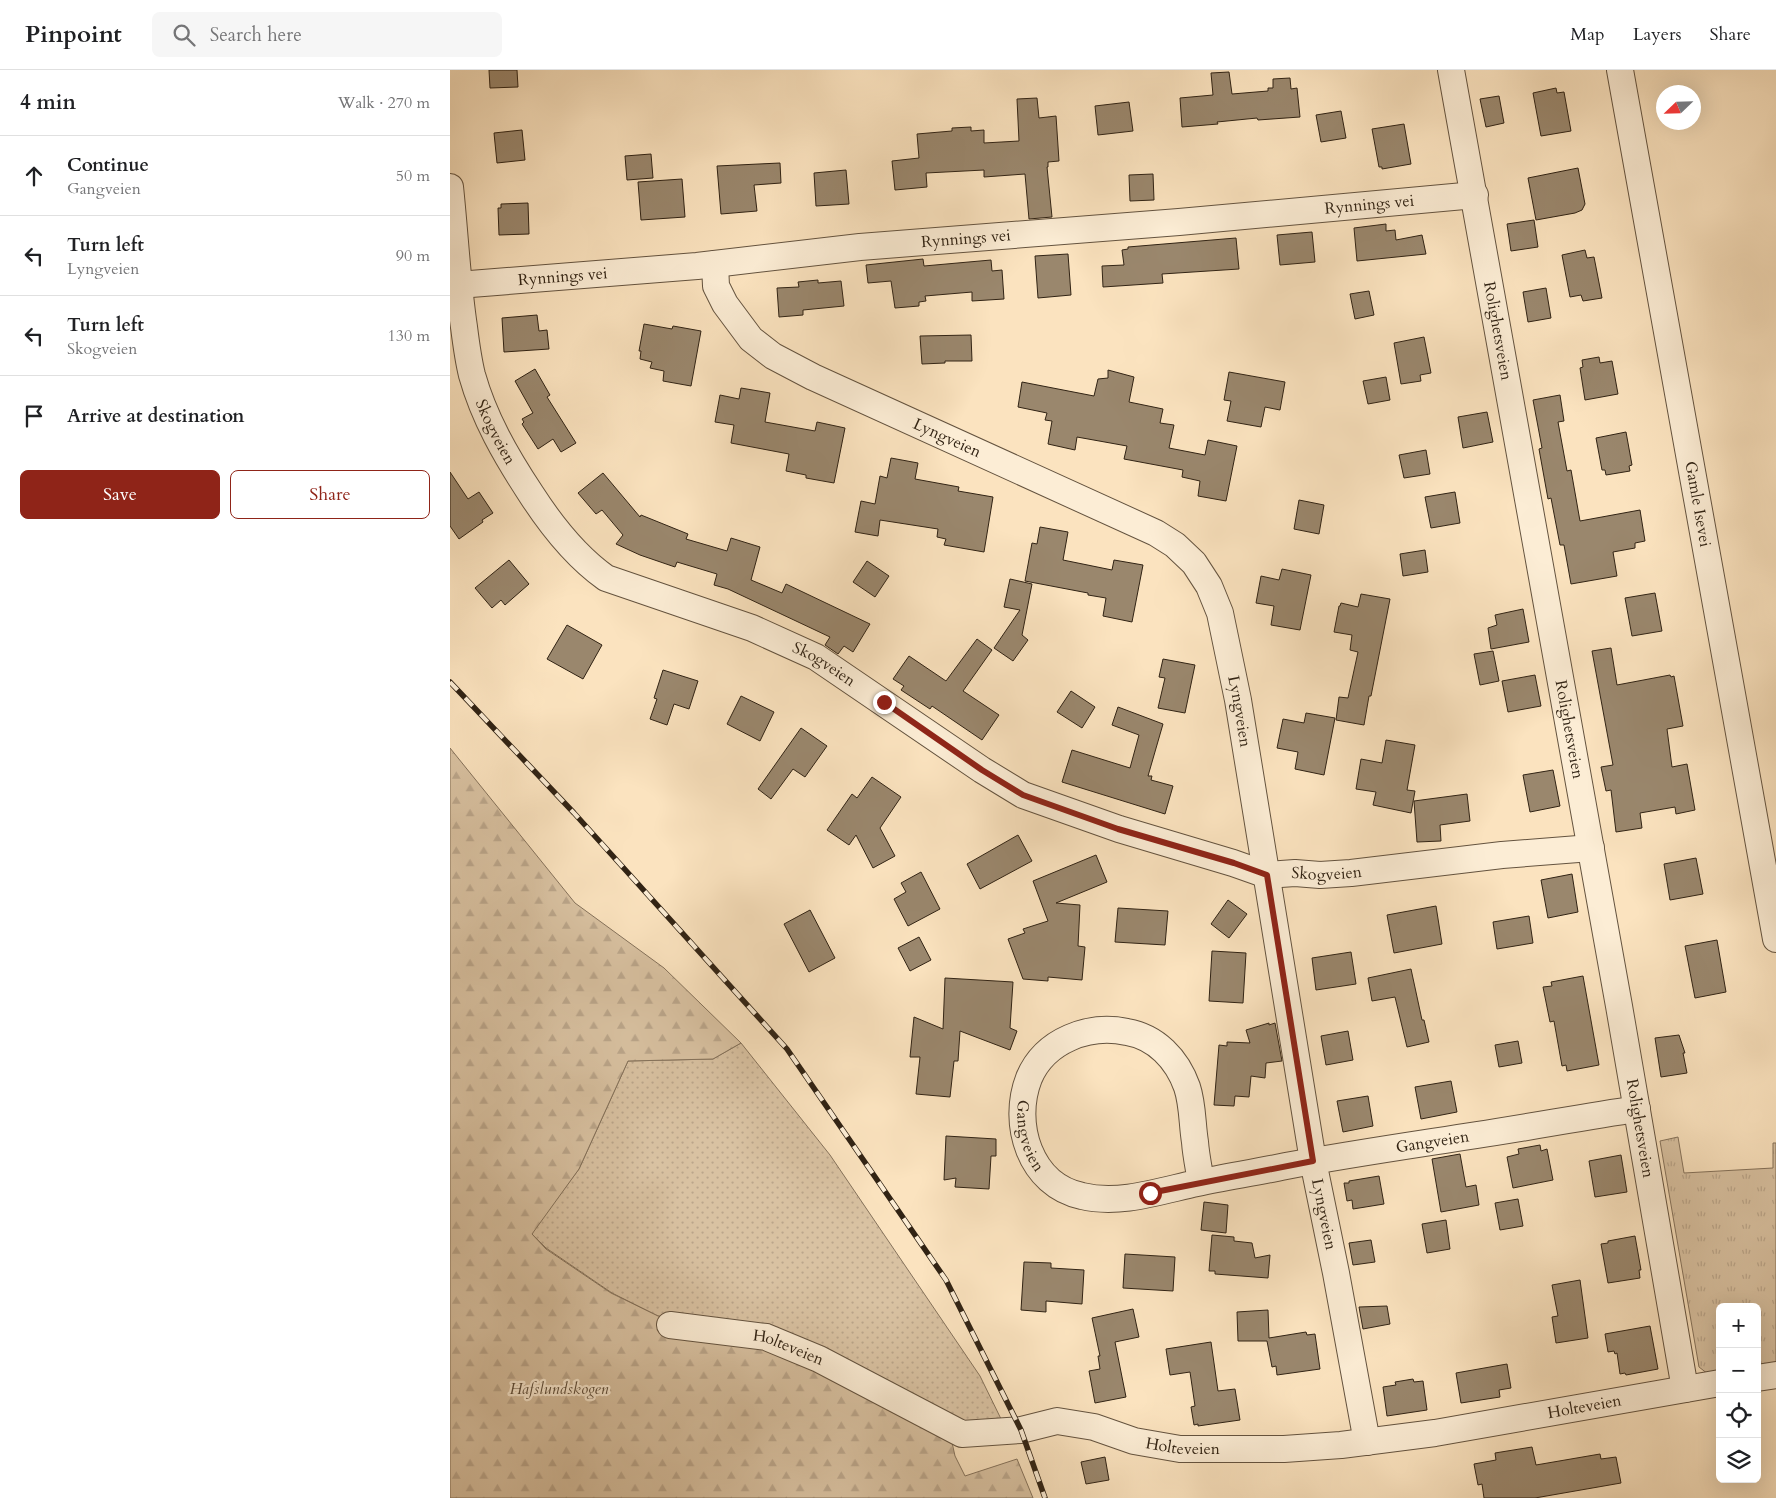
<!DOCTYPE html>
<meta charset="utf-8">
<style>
body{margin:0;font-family:Cardo,serif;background:#f6f6f6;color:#202124}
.controls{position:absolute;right:15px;bottom:15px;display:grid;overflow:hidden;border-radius:8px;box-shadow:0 5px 20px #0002}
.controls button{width:45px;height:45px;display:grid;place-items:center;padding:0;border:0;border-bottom:1px solid #e0e0e0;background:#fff;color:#202124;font:25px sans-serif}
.compass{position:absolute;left:1206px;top:15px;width:45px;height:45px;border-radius:50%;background:#fff;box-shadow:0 5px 20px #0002;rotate:247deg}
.stop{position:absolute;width:15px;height:15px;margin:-11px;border:4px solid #8f2418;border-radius:50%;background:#fff}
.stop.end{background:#8f2418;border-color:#fff;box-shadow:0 1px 5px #0008}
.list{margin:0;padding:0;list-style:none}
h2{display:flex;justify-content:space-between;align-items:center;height:65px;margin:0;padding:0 20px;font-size:21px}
h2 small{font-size:16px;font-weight:400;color:#757577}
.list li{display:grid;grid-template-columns:32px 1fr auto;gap:15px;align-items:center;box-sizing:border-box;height:80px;padding:0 20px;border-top:1px solid #e0e0e0}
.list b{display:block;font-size:19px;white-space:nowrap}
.list p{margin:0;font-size:16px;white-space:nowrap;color:#757577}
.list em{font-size:16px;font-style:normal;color:#757577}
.actions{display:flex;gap:10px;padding:15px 20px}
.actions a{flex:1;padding:11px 0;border:1px solid #8f2418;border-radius:8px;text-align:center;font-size:18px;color:#8f2418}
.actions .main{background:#8f2418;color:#fff}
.icon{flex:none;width:28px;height:28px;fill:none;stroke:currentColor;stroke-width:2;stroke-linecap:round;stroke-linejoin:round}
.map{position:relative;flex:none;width:1326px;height:1428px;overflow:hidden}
header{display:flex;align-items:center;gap:30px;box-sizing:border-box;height:70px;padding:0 25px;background:#fff;border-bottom:1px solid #e0e0e0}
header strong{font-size:24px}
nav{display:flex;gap:28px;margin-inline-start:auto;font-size:18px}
.search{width:350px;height:45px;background:#f6f6f6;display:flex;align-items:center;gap:12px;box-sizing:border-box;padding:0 18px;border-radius:8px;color:#757577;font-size:19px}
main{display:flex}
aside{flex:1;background:#fff}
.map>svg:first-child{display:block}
</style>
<header>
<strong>Pinpoint</strong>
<div class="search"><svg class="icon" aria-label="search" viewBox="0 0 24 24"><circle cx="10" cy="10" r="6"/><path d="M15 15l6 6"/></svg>Search here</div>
<nav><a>Map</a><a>Layers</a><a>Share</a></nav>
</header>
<main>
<aside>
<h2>4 min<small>Walk · 270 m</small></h2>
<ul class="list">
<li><svg class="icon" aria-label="ahead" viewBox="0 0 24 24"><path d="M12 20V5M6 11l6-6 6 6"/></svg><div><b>Continue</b><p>Gangveien</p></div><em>50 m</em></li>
<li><svg class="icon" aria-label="left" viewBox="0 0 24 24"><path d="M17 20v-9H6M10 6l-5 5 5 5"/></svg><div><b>Turn left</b><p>Lyngveien</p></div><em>90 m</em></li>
<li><svg class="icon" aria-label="left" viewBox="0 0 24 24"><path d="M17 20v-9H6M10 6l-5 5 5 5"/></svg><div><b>Turn left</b><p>Skogveien</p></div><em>130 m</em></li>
<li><svg class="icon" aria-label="arrive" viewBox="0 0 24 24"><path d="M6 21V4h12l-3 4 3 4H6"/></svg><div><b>Arrive at destination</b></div></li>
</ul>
<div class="actions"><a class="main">Save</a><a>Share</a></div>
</aside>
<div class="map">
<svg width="1326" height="1428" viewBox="0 0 1326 1428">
<defs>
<pattern id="grass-dots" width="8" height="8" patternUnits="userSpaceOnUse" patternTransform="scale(1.25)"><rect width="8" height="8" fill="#d9c2a2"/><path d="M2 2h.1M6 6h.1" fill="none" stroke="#bba68b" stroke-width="1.8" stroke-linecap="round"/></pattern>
<pattern id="forest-firs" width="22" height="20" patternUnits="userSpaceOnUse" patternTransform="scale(1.25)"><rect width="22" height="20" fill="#d9c2a2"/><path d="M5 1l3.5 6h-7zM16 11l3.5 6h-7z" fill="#bba68b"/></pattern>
<pattern id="park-tufts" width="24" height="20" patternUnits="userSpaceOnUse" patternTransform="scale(1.25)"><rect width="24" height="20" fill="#d9c2a2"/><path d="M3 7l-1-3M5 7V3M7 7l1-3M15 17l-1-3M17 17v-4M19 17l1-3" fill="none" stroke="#bba68b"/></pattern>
</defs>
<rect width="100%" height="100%" fill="#fbe3bf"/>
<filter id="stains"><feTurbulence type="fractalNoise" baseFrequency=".004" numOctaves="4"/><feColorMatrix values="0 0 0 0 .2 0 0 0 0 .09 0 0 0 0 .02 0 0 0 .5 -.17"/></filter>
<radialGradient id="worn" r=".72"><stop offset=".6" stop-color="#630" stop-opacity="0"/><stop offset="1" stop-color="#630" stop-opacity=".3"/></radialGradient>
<path fill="url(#grass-dots)" stroke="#85725b" d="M 291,973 L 380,1085 L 530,1306 L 553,1353 L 526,1355 L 258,1255 L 208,1246 L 162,1223 L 96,1178 L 81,1163 L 129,1099 L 178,991 L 263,989 Z"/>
<path fill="url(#forest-firs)" stroke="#85725b" d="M 0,678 L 125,833 L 214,898 L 291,973 L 263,989 L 178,991 L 129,1099 L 82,1164 L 96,1179 L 161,1223 L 208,1246 L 258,1255 L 497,1350 L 505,1386 L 515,1406 L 567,1389 L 583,1428 L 0,1428 Z"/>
<path fill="url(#park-tufts)" stroke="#85725b" d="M 1228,1067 L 1234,1103 L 1323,1098 L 1323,1073 L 1326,1073 L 1326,1295 L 1307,1299 L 1307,1237 L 1270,1237 L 1270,1305 L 1258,1304 L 1249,1297 L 1210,1071 Z"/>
<path fill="#9a876d" stroke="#312314" d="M 39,0 L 67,0 L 68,17 L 40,18 Z
M 779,2 L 782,24 L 818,21 L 818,18 L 823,18 L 823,9 L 840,8 L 841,19 L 847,18 L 850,47 L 808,50 L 807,48 L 767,52 L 768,54 L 732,57 L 730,28 L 763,25 L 761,3 Z
M 1106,18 L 1107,23 L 1114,22 L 1121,61 L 1091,66 L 1083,23 Z
M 1049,26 L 1054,53 L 1036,57 L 1030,29 Z
M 587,28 L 589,48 L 606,46 L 609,91 L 598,92 L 598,97 L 597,97 L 602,147 L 579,149 L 575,104 L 534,107 L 534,100 L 476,103 L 477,117 L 445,120 L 442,91 L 469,88 L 467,64 L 502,61 L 502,58 L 521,57 L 521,61 L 534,60 L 534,73 L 569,71 L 567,29 Z
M 679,32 L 683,61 L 648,65 L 645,36 Z
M 891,41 L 896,68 L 871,72 L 866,45 Z
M 954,54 L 961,94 L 932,99 L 932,97 L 929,97 L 922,59 Z
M 72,60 L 75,90 L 47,93 L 44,63 Z
M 201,84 L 203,108 L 177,110 L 175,86 Z
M 330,93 L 331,113 L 304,115 L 307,141 L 271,144 L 267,96 Z
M 1128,98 L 1135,134 L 1132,140 L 1125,143 L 1086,150 L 1078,108 Z
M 396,100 L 399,134 L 366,136 L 364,103 Z
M 703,104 L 704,130 L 680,131 L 679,105 Z
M 232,109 L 235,147 L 191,150 L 188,112 Z
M 78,133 L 79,164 L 49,165 L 48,138 L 51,138 L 51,134 Z
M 1084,150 L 1088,177 L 1061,181 L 1057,154 Z
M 936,154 L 936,161 L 945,160 L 946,170 L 972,165 L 976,184 L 907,191 L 904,158 Z
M 862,162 L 865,192 L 830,195 L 827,165 Z
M 786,168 L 789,199 L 712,204 L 713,213 L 653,217 L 652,196 L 674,195 L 672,180 L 678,179 L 678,177 Z
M 1135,180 L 1137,188 L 1144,187 L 1152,228 L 1133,231 L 1131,225 L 1120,227 L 1112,185 Z
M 618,184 L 621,225 L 588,228 L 585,186 Z
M 473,189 L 474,196 L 541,190 L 542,201 L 552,200 L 554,229 L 522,231 L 522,222 L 475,226 L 476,231 L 469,232 L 469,236 L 445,238 L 441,211 L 418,213 L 416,195 Z
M 368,210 L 368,213 L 391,211 L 394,236 L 353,240 L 353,245 L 329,247 L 327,218 L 349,217 L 348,212 Z
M 1096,218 L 1101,248 L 1078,252 L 1073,222 Z
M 919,221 L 924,245 L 905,249 L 900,224 Z
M 87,245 L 89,261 L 97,260 L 99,279 L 54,282 L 52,248 Z
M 194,254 L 222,259 L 223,256 L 251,261 L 241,316 L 213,311 L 214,301 L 200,298 L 202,292 L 190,289 L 191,281 L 189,281 Z
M 521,265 L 522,291 L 495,291 L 495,293 L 472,294 L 470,266 Z
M 974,267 L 981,303 L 970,305 L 971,311 L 951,314 L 944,273 Z
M 1149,287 L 1150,293 L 1162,291 L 1168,324 L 1135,330 L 1130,298 L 1133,297 L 1132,290 Z
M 85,299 L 100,325 L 97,327 L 126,373 L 111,382 L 103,369 L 88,379 L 72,354 L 74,352 L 72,349 L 83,343 L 65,311 Z
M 658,300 L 684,307 L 679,332 L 713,339 L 710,353 L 724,355 L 719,378 L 755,385 L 758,370 L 787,376 L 776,431 L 748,426 L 750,411 L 732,407 L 733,400 L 674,389 L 677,376 L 627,367 L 625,380 L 598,374 L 602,351 L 595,350 L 597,343 L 568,337 L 572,312 L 644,326 L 648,309 L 658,308 Z
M 779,302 L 835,312 L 830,340 L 815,337 L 811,357 L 777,351 L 781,331 L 774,330 Z
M 936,307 L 940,330 L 918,334 L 913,311 Z
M 291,318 L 320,323 L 315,352 L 365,361 L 367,352 L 395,358 L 384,413 L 356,408 L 356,405 L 336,401 L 339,384 L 281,373 L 284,355 L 265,352 L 270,325 L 289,329 Z
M 1110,325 L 1114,351 L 1108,352 L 1117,401 L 1121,400 L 1130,451 L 1190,440 L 1195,471 L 1185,473 L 1185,478 L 1163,482 L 1167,506 L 1121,514 L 1114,475 L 1110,475 L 1101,428 L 1098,429 L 1089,379 L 1092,378 L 1083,330 Z
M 1037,342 L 1043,372 L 1013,378 L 1008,347 Z
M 1176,362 L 1182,395 L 1179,396 L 1180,401 L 1156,405 L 1155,400 L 1152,400 L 1146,368 Z
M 976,380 L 980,404 L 954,408 L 949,385 Z
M 441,388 L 468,393 L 465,409 L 509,417 L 508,421 L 543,427 L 534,482 L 494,475 L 496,469 L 487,467 L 488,459 L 430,450 L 428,466 L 405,462 L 411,431 L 425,434 L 430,406 L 437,408 Z
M 0,402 L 18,429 L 29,422 L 43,443 L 32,450 L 33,452 L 9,469 L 0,456 Z
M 153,403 L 190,447 L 191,445 L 238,464 L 236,469 L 277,481 L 281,468 L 310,477 L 301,510 L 332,523 L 336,514 L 420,554 L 403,582 L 394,576 L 388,584 L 375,575 L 380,567 L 278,519 L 264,515 L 267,504 L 227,492 L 225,497 L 190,485 L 166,474 L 173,465 L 152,440 L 146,444 L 128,423 Z
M 1005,422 L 1010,453 L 981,458 L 975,427 Z
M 849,430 L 874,435 L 869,464 L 844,459 Z
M 590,457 L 618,462 L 613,490 L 662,500 L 664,490 L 693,495 L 682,552 L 653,546 L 656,528 L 638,525 L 638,523 L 575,511 L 582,473 L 587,474 Z
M 975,480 L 978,502 L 953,506 L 950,484 Z
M 59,490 L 79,514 L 55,535 L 51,530 L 42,538 L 25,518 Z
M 417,491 L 439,506 L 425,527 L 403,512 Z
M 832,499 L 861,505 L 850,560 L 821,555 L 824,536 L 806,533 L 811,506 L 829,510 Z
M 560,509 L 582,514 L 572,565 L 578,570 L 563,591 L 544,578 L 570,540 L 554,537 Z
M 1205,523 L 1212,561 L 1182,566 L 1175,528 Z
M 911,524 L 940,529 L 921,626 L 919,626 L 914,655 L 886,650 L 889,627 L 898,628 L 908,582 L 900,580 L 902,565 L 884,562 L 889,536 L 890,536 L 891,533 L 908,537 Z
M 1073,539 L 1079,572 L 1041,579 L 1038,558 L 1047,555 L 1045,545 Z
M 117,555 L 152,575 L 133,609 L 97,589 Z
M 527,569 L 542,580 L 513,621 L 549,645 L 532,670 L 482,636 L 480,639 L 451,620 L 454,616 L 443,609 L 459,586 L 496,611 Z
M 1161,578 L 1167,615 L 1220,605 L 1221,607 L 1224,606 L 1233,656 L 1217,659 L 1222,697 L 1237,694 L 1245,740 L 1226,744 L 1225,737 L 1190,743 L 1192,758 L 1166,762 L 1161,720 L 1156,721 L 1151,697 L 1163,695 L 1142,581 Z
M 1043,581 L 1049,611 L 1030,615 L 1024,584 Z
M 713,589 L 745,595 L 735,643 L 708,638 L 715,608 L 709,607 Z
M 213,600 L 248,611 L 239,639 L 224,634 L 217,655 L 200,649 L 207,629 L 204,628 Z
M 1085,605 L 1091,636 L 1058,642 L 1052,611 Z
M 621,621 L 645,637 L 632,658 L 607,642 Z
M 291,626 L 324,642 L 310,671 L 277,654 Z
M 668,637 L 713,654 L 698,706 L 702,706 L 701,710 L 723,716 L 715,744 L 612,712 L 622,680 L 680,698 L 689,665 L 662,655 Z
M 856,643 L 885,648 L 874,705 L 845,699 L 848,682 L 827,678 L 833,649 L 854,653 Z
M 351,658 L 377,676 L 355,707 L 343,699 L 321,729 L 308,719 Z
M 936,670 L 965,675 L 957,720 L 965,721 L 961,743 L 923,735 L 926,722 L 906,719 L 911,689 L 932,693 Z
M 1103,700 L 1110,736 L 1080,742 L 1073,705 Z
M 422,707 L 451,727 L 430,758 L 445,786 L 423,798 L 406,765 L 399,775 L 377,760 L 402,724 L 407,728 Z
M 1017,724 L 1020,751 L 990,755 L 991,771 L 967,772 L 964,731 Z
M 568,765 L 582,791 L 530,819 L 517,794 Z
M 646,785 L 657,812 L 606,833 L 630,835 L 628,876 L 635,877 L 632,910 L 598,907 L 598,911 L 573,909 L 558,869 L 575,863 L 573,859 L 598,851 L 583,811 Z
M 1246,788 L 1253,824 L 1220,830 L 1214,794 Z
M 471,802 L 490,839 L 458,856 L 444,829 L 456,822 L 451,813 Z
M 1122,804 L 1128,842 L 1098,848 L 1091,810 Z
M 778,830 L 797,844 L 779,868 L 761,854 Z
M 986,836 L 992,874 L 944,883 L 937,845 Z
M 668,838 L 718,841 L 715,875 L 665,872 Z
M 360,840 L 385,888 L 359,902 L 334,854 Z
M 1079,846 L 1083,873 L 1047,879 L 1043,852 Z
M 469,867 L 481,890 L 460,901 L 448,878 Z
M 1267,870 L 1276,922 L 1245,928 L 1235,876 Z
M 762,881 L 796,883 L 793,933 L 759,931 Z
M 901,882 L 906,914 L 866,920 L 862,888 Z
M 961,899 L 972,950 L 974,950 L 979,972 L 957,977 L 945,927 L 922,931 L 918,908 Z
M 1133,906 L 1149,995 L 1117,1001 L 1116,995 L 1112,996 L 1104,951 L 1100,952 L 1093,917 L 1102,916 L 1101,912 Z
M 495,908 L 563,912 L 560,958 L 567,961 L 560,980 L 510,961 L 508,991 L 504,991 L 500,1027 L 466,1024 L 470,987 L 460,987 L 464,947 L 493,959 Z
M 819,953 L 819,955 L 825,953 L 832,991 L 816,993 L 815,1008 L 801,1006 L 799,1027 L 785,1026 L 784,1036 L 764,1035 L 769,975 L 777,976 L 777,972 L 800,973 L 796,960 Z
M 898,961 L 903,990 L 876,995 L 871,966 Z
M 1229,965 L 1235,983 L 1233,983 L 1237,1003 L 1211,1007 L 1205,968 Z
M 1068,971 L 1072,993 L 1049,997 L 1045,975 Z
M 1001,1011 L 1007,1042 L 971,1049 L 965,1017 Z
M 918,1026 L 923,1056 L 893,1062 L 887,1031 Z
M 496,1066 L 546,1069 L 546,1086 L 541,1086 L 539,1119 L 505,1117 L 506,1108 L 494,1110 Z
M 1090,1075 L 1091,1081 L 1097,1079 L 1103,1110 L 1063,1118 L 1057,1087 L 1069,1084 L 1068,1079 Z
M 1010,1084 L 1016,1117 L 1026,1115 L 1029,1135 L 991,1142 L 982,1089 Z
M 1171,1085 L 1177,1122 L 1145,1127 L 1139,1091 Z
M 929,1106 L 934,1134 L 903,1139 L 902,1130 L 897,1131 L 894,1113 L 899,1113 L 899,1111 Z
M 1068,1129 L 1073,1156 L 1050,1160 L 1045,1133 Z
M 754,1132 L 778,1135 L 776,1163 L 751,1160 Z
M 996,1150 L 1000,1179 L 977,1183 L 972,1154 Z
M 762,1165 L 784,1167 L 784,1171 L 802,1173 L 805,1188 L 820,1185 L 818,1208 L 765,1204 L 765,1201 L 759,1201 Z
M 1185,1166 L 1191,1200 L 1189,1200 L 1190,1208 L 1158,1213 L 1151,1174 L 1158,1173 L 1158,1171 Z
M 921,1170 L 925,1192 L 903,1195 L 899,1173 Z
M 675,1184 L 725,1187 L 723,1221 L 673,1218 Z
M 574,1192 L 601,1193 L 601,1198 L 634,1200 L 632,1234 L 596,1231 L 596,1242 L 571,1240 Z
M 1130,1210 L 1138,1268 L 1106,1273 L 1102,1247 L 1108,1246 L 1102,1215 Z
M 937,1236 L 940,1254 L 913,1259 L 909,1237 Z
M 683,1239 L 689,1267 L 665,1272 L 676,1327 L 645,1333 L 639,1301 L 650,1299 L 648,1286 L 650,1286 L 642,1248 Z
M 818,1240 L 819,1268 L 856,1262 L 857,1265 L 865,1264 L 870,1299 L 827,1305 L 826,1296 L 822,1297 L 817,1271 L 788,1271 L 787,1242 Z
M 1200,1256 L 1208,1299 L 1176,1305 L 1175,1303 L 1170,1304 L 1167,1283 L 1165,1284 L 1164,1281 L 1158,1282 L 1155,1264 Z
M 761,1272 L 768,1321 L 785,1319 L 790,1350 L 748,1356 L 748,1354 L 744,1355 L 741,1337 L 745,1336 L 740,1302 L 720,1305 L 716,1279 Z
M 1057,1294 L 1061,1318 L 1049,1320 L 1050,1327 L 1011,1333 L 1006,1303 Z
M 963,1309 L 964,1312 L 973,1311 L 977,1340 L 937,1346 L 933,1317 L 946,1315 L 945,1312 Z
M 1082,1377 L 1086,1395 L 1150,1384 L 1151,1389 L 1166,1387 L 1171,1413 L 1085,1428 L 1034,1428 L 1032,1414 L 1028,1415 L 1024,1394 L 1046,1390 L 1045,1383 Z
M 655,1387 L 659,1410 L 636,1414 L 631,1392 Z"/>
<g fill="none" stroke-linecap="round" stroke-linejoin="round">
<g stroke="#64533f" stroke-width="28">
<g id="minor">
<path id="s1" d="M 1001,0 L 1169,936 L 1235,1319"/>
<path id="s2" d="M 1170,0 L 1326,869"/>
<path id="s3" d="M 0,117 C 5,164 7,210 14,257 C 16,273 18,289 22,305 C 34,348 56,386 81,424 C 101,455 125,486 156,508 L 302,558 L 366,587 L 532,700 L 573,725 L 669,759 L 783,793 L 817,805 L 845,803 L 870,805 L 901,803 L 1052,785 L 1141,778"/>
<path id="s4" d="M 265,194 L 266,216 L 275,234 L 301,269 L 323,286 L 363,307 L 706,463 L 725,475 L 744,493 L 759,516 L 770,543 L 788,630 L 863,1091 L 886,1203 L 917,1372"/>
<path id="s5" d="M 8,215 L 247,196 L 410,177 L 729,152 L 1025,125"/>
<path id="s6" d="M 751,1112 C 749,1099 746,1086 745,1072 C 742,1054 743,1035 737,1017 C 727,989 706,967 677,962 C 639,954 595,970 579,1008 C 561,1054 580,1115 632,1126 C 670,1135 710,1121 747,1113 C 776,1107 807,1102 836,1096 C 900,1084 963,1075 1027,1065 C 1080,1057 1133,1047 1187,1039"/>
<path id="s7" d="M 220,1255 L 316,1267 L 369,1289 L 512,1364 L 571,1360 L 607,1351 L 644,1357 L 684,1371 L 730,1379 L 834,1379 L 891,1375 L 985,1363 L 1270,1313"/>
<path d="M 1307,1308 L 1326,1305"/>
</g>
</g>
<use href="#minor" stroke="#fcedd5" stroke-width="26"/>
<g stroke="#312314" stroke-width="5.5">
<path id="rail" d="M 0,612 L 124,743 L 337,979 L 496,1210 L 571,1360 L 595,1428"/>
</g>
<use href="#rail" stroke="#fcedd5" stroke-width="4" stroke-dasharray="11" stroke-linecap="butt"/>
</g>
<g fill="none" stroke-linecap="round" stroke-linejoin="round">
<path stroke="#8f2418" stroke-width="6" d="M 434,632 L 532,700 L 573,725 L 668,759 L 784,793 L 817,805 L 863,1091 L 700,1123"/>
</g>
<g text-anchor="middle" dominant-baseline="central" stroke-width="4.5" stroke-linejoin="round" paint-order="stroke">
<g font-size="16" fill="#312314" stroke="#fcedd5">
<text stroke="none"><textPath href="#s5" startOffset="915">Rynnings vei</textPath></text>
<text stroke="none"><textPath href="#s5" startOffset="510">Rynnings vei</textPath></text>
<text stroke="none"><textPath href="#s5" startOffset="105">Rynnings vei</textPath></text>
<text stroke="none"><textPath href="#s1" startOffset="265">Rolighetsveien</textPath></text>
<text stroke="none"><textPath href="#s3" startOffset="251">Skogveien</textPath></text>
<text stroke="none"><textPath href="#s4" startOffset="306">Lyngveien</textPath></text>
<text stroke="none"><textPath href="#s2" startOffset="441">Gamle Isevei</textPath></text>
<text stroke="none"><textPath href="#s3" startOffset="671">Skogveien</textPath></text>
<text stroke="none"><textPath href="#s4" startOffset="741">Lyngveien</textPath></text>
<text stroke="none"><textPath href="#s1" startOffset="670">Rolighetsveien</textPath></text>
<text stroke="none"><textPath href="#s3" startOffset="1226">Skogveien</textPath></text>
<text stroke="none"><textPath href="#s1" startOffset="1075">Rolighetsveien</textPath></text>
<text stroke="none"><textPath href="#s6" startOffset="358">Gangveien</textPath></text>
<text stroke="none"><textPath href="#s6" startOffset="801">Gangveien</textPath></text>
<text stroke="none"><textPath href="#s4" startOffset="1251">Lyngveien</textPath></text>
<text stroke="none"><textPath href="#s7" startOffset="121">Holteveien</textPath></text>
<text stroke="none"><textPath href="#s7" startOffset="946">Holteveien</textPath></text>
<text stroke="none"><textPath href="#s7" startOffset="541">Holteveien</textPath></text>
</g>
<g font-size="16" font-style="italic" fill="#5b4b38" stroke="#fcedd5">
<text x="109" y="1319">Hafslundskogen</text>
</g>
</g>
<rect width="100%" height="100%" filter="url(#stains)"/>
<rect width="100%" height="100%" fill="url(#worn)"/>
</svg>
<div class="controls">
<button>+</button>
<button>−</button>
<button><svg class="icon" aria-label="locate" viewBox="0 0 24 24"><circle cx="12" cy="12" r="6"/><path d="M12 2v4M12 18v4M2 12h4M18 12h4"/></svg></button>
<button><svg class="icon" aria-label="layers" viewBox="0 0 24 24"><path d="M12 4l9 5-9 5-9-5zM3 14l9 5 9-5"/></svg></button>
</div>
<svg class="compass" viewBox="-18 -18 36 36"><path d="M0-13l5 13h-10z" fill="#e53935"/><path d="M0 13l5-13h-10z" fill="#757577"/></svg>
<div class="stop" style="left:700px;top:1123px"></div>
<div class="stop end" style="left:434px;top:632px"></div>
</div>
</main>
